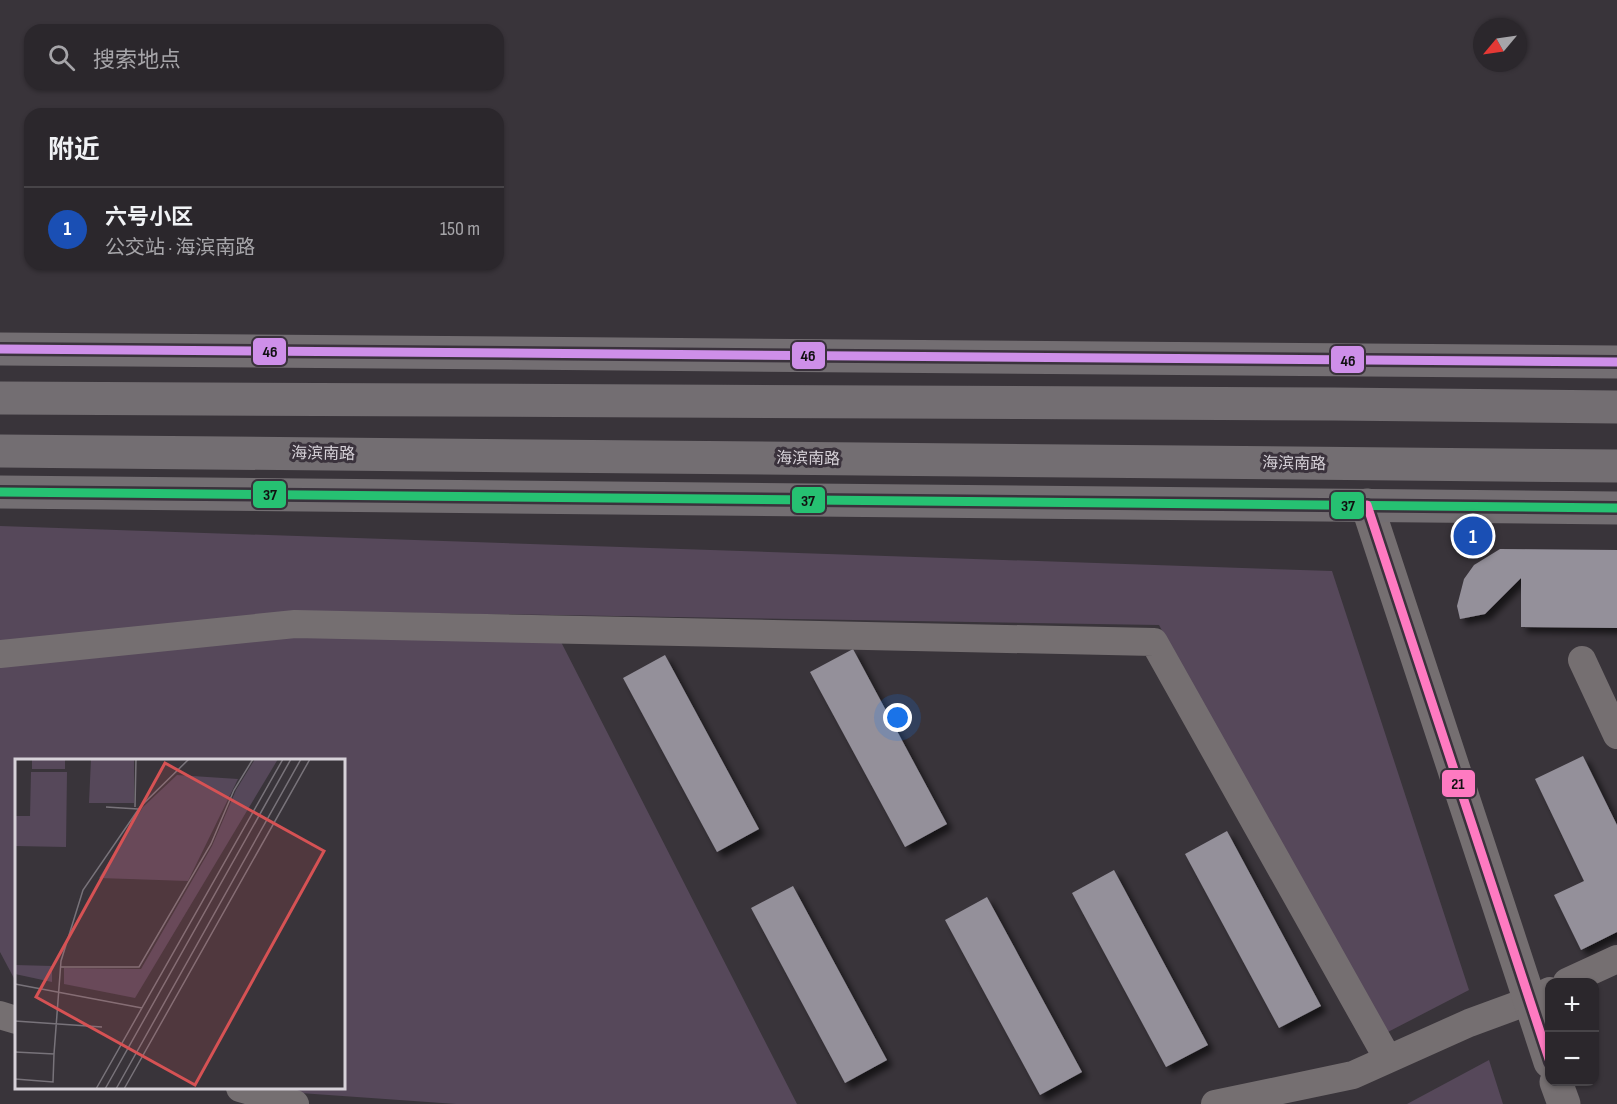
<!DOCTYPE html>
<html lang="zh">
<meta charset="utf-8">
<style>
body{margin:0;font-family:"Sofia Sans Condensed","Noto Sans SC",sans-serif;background:#332f34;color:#f1f3f6}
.controls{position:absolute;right:18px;bottom:18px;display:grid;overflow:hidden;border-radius:12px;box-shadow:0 2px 4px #0004}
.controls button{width:54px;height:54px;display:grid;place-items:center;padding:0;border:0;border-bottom:2px solid #474448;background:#2b272c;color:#f1f3f6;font:30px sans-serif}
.compass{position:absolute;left:1473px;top:18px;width:54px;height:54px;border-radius:50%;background:#2b272c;box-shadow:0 2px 4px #0004;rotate:241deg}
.you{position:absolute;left:898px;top:718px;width:21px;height:21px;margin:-15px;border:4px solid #fff;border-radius:50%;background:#1a73e8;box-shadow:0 0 0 9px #1a73e833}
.badge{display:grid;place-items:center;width:39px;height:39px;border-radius:50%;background:#a09ba1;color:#fff;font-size:20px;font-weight:700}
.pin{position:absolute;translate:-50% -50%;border:3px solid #fff;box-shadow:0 2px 6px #0006}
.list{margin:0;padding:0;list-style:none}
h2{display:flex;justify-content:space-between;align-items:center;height:78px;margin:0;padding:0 24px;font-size:26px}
h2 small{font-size:20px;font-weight:400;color:#a6a5a9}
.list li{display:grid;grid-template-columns:39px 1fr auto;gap:18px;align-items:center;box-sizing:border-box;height:84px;padding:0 24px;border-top:2px solid #474448}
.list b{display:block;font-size:22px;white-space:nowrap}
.list p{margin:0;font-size:20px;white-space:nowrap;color:#a6a5a9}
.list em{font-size:20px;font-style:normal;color:#a6a5a9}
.icon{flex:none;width:33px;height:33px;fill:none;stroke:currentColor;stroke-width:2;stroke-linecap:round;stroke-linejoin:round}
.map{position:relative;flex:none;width:1617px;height:1104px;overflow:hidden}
.search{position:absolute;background:#2b272c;box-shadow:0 2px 4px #0004;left:24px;top:24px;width:480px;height:66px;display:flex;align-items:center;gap:15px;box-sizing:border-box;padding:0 21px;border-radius:18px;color:#a6a5a9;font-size:22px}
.panel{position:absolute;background:#2b272c;box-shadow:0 2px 4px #0004;left:24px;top:108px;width:480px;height:162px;border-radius:18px}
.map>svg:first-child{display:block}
</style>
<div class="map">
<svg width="1617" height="1104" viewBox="0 0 1617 1104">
<defs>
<filter id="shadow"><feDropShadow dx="5.5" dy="5.5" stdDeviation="3" flood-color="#0009"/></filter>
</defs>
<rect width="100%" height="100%" fill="#39343a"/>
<path fill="#56485a" d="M 0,526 L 1332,571 L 1469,990 L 1384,1034 L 1159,625 L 303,611 L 0,641 Z
M 300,634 L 559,638 L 797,1104 L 456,1104 L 300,1093 L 285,1088 L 344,1088 L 344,760 L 16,760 L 16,982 L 0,952 L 0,666 Z
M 1489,1060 L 1503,1104 L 1407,1104 Z"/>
<path fill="#94909a" filter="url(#shadow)" d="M 1500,549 L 1617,550 L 1617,628 L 1521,627 L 1521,578 L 1485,614 L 1460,619 L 1457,606 L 1464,579 L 1474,565 Z
M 853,649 L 947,824 L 905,847 L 810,672 Z
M 665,655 L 759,829 L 717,852 L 623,678 Z
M 1583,756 L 1617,825 L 1617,932 L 1581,950 L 1554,895 L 1584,881 L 1535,779 Z
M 1227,831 L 1321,1006 L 1279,1028 L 1185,854 Z
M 1114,870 L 1208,1045 L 1166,1067 L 1072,893 Z
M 793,886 L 887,1060 L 845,1083 L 751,908 Z
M 987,897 L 1082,1072 L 1040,1095 L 945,920 Z"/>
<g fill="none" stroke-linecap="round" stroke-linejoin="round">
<path stroke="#756f71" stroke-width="28" d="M 0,654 L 295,624 L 1154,642 L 1388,1059
M 1582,660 L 1617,735
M 1567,982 L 1617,959
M 0,1015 L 16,1020
M 240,1088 L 295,1104
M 1215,1104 L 1353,1075 L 1469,1023 L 1529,1001 L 1550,991"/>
<path stroke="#756f71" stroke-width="33" d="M 1367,505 L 1550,1062
M 1556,1082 L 1564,1104"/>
<path stroke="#736e72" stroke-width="33" d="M 0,349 L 1617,362
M 0,398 L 1334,404 L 1617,407
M 0,451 L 1617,466
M 0,492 L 1617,508"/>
<g stroke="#3a323c" stroke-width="14">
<path id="bus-1" d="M 0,349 L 1617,362"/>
</g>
<g stroke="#3a323c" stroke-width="14">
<path id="bus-2" d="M 0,492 L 1617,508"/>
</g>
<g stroke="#3a323c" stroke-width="14">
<path id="bus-3" d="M 1367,505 L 1550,1062"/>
</g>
<use href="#bus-1" stroke="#ce8fe9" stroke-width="9"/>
<use href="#bus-2" stroke="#26c172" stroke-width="9"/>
<use href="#bus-3" stroke="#fe7ac1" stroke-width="9"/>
</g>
<g text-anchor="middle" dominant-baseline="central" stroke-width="6" stroke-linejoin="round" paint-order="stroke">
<g font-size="16" fill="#d7d2d9" stroke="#3a323c">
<text transform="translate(323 454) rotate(1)">海滨南路</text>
<text transform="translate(808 459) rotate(1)">海滨南路</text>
<text transform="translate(1294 464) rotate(1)">海滨南路</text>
</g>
</g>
<g transform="translate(15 759)">
<rect width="330" height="330" fill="#39343a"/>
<path d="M 17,0 L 50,0 L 50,10 L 17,10 ZM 76,0 L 119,0 L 119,44 L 74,44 ZM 240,0 L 263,0 L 120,239 L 49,225 L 49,209 L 126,210 L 197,87 L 221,31 ZM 16,13 L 52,13 L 51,88 L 0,87 L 0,57 L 15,57 ZM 162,16 L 223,20 L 173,122 L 84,119 L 128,48 ZM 0,206 L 37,207 L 37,223 L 0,215 Z" fill="#56485a"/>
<path fill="none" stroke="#78737a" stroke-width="1.5" d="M 91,48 L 123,50M 120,48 L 121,0M 45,208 L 124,208 L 196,85 L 219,31 L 238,0M 0,225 L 127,249M 0,262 L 87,268M 0,293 L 39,295 L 46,202 L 68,131 L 125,48 L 174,0M 0,320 L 38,323 L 39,295M 81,330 L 268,0M 90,330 L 276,0M 101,330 L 286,0M 109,330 L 295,0"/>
<path fill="#d65254" fill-opacity="0.15" stroke="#d65254" stroke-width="3" d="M 150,4 L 309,92 L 180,326 L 21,238 Z"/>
<rect width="330" height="330" fill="none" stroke="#d7d2d9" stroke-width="3"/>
</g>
<g stroke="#3a323c" stroke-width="2">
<rect x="252" y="337" width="35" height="29" rx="6" fill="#ce8fe9"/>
<rect x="791" y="341" width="35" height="29" rx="6" fill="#ce8fe9"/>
<rect x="1330" y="345" width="35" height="29" rx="6" fill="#ce8fe9"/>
<rect x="252" y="480" width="35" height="29" rx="6" fill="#26c172"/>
<rect x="791" y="486" width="35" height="28" rx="6" fill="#26c172"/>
<rect x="1330" y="491" width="35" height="29" rx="6" fill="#26c172"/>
<rect x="1441" y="769" width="35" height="29" rx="6" fill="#fe7ac1"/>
</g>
<g font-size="16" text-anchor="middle" font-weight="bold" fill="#111">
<text x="270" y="357">46</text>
<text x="808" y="361">46</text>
<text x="1348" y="366">46</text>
<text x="270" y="500">37</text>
<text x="808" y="506">37</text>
<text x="1348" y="511">37</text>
<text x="1458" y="789">21</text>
</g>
</svg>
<div class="controls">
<button>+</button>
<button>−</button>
</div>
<svg class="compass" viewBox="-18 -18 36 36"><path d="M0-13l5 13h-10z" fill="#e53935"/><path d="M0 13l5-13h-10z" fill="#a6a5a9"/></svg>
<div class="you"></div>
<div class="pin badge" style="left:1473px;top:536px;background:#1a4fb4">1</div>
<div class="search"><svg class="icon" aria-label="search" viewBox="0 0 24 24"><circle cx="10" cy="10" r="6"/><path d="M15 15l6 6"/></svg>搜索地点</div>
<section class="panel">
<h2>附近<small></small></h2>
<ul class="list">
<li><span class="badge" style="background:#1a4fb4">1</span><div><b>六号小区</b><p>公交站 · 海滨南路</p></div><em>150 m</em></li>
</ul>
</section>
</div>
